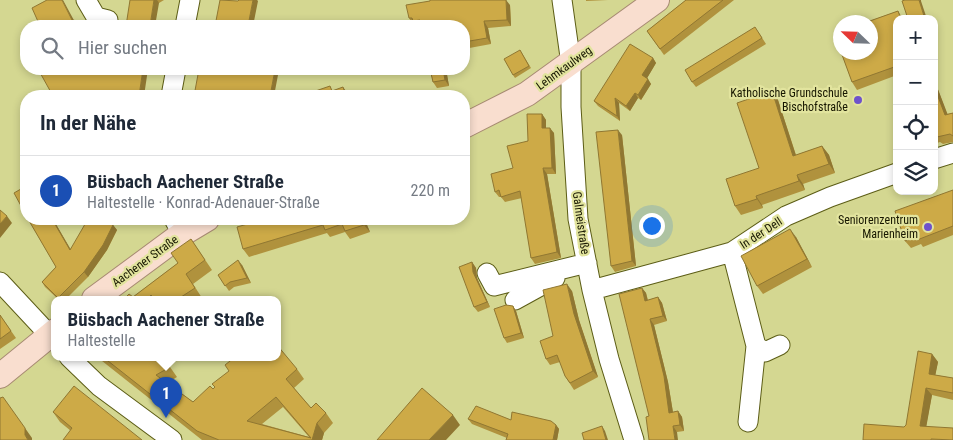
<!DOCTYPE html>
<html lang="de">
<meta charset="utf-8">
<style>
body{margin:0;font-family:"Roboto Condensed",sans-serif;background:#f2f2f3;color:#1f2937}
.controls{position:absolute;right:15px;top:15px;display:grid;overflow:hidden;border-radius:10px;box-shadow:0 2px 8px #0003}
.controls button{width:45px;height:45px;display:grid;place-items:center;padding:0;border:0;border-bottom:1px solid #e0e1e3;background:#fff;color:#1f2937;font:25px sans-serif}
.compass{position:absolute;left:833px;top:15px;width:45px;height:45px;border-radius:50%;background:#fff;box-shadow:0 2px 8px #0003;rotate:293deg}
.you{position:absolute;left:651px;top:225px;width:18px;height:18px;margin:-12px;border:4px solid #fff;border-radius:50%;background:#1a73e8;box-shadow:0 0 0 8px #1a73e833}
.badge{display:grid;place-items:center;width:32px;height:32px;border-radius:50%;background:#6e52cb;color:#fff;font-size:16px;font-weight:700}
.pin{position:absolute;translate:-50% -41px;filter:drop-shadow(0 1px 2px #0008)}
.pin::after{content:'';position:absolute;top:26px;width:18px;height:15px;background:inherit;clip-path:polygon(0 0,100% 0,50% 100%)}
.popup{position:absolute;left:51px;top:296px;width:230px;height:65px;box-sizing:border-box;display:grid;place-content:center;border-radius:10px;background:#fff;filter:drop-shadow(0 1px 4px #0005);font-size:16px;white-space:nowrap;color:#747a83}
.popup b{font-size:19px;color:#1f2937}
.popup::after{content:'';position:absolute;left:50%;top:100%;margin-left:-10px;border:10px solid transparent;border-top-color:#fff}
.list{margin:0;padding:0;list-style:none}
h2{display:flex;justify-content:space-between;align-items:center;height:65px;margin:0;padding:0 20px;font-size:21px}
h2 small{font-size:16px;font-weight:400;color:#747a83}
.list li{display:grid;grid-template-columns:32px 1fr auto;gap:15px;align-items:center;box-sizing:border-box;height:70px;padding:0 20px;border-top:1px solid #e0e1e3}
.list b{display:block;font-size:19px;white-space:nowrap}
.list p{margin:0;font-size:16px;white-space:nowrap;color:#747a83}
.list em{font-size:16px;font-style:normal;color:#747a83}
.icon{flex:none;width:28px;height:28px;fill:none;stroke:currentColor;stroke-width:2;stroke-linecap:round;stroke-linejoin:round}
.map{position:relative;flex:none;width:953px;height:440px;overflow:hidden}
.search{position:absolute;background:#fff;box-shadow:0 2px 8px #0003;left:20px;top:20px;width:450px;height:55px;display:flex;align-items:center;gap:12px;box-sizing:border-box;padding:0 18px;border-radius:20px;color:#747a83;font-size:19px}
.panel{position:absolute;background:#fff;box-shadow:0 2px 8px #0003;left:20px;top:90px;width:450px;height:135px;border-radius:20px}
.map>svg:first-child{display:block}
</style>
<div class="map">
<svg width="953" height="440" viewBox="0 0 953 440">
<rect width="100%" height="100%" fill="#d4d791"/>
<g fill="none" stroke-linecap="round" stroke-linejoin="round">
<g stroke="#5c5d16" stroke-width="21">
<path id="minor" d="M 86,0 L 96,17 L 108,20
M 562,0 L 571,64 L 571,107 L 578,219 L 592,290 L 609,359 L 634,440
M 185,26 L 190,0
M 171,96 L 176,69
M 934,159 L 953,153
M 174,219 L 182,234
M 732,252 L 756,346 L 748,422
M 487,273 L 494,286 L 587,263
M 0,282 L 55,341
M 592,290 L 732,252 L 786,216 L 830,197 L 897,173
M 515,300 L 555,278
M 756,346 L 765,352 L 780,345
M 69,357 L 99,386 L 172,440"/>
</g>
<g stroke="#a78a72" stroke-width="26">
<path id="major" d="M 464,126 L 527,94 L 657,0
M 94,299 L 182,234 L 207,219
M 0,376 L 55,331"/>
</g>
<use href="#minor" stroke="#fff" stroke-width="19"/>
<use href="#major" stroke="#f9decf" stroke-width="24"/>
</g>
<path fill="#b0923d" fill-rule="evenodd" d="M 130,0 L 164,0 L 159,3 Z
M 586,0 L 608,0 L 586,1 Z
M 686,0 L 734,0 L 664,55 L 647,31 Z
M 510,5 L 511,26 L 488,28 L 491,44 L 464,49 L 464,26 L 416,26 L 415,24 L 413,25 L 409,18 Z
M 898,11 L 903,19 L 897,19 L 897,75 L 857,90 L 852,82 L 841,52 L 870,52 L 870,22 L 867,22 Z
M 759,33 L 766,44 L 696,87 L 692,82 Z
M 520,50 L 531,68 L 515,78 L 513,75 Z
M 653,58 L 656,63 L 647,78 L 651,84 L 641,100 L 638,98 L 630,111 L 619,103 L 620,121 L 598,106 L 594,101 Z
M 430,69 L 446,69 L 449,86 L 437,88 L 433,82 Z
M 934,79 L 947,114 L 953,113 L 953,142 L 943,144 L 940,142 L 934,144 Z
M 778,100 L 796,155 L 822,146 L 829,155 L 835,173 L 803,184 L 805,190 L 762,205 L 763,208 L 741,215 L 735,206 L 759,168 Z
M 542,114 L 546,120 L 546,128 L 554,133 L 556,174 L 547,174 L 561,258 L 535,264 L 531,258 L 522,198 L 505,202 L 501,197 L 499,197 L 495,192 L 513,168 Z
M 622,135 L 636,266 L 615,272 L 611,266 Z
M 953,190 L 953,235 L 923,247 L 921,244 L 911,248 L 905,241 Z
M 28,219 L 53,219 L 70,249 L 113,225 L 117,230 L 107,250 L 88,277 L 66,299 L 58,299 L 45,287 L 42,282 L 56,267 Z
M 265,219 L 386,219 L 367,225 L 370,232 L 350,239 L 345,232 L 330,237 L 327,233 L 249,257 L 243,249 Z
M 796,237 L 812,267 L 763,294 L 757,286 Z
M 191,239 L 212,270 L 193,284 L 202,298 L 199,299 L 124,299 L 133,297 L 178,263 Z
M 472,262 L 476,268 L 477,278 L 490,307 L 478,312 L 474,307 Z
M 242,265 L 251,283 L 234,287 L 229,291 L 218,275 Z
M 642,288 L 646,293 L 648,300 L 658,297 L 662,303 L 667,321 L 654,325 L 668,382 L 673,412 L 678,411 L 682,417 L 684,431 L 677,432 L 649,416 Z
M 572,291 L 579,320 L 598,377 L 574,390 L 565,376 L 560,362 L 550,365 L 546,359 L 553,336 Z
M 513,306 L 516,311 L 524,338 L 507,343 L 504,338 Z
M 0,315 L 16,338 L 0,349 Z
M 932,354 L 938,362 L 935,375 L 953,378 L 953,400 L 932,395 L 926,426 L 953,440 L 863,440 L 904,427 L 906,425 Z
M 97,357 L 158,357 L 170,367 L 177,377 L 167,383 L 193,402 L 213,389 L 297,369 L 304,379 L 294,388 L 311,408 L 326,413 L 333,423 L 324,433 L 322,440 L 202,440 ZM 283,407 L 309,437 L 262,424 Z
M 53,412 L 142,440 L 71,431 L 60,422 Z
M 468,419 L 511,420 L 556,425 L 559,429 L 557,440 L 506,440 L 507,438 L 472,424 Z"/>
<path fill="#907732" d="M 62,0 L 63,0 L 77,26 L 72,20 Z
M 154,0 L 157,0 L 159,3 L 155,26 L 150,26 Z
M 253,0 L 257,0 L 258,1 L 253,26 L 248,26 Z
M 506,0 L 510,5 L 511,26 L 507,20 Z
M 919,0 L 921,0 L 921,1 L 927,19 L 926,19 L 924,16 Z
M 484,21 L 488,28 L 491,44 L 487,38 Z
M 653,58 L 656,63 L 646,80 L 642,75 Z
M 143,69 L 148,69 L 144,96 L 139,96 Z
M 443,69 L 446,69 L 449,86 L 445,80 Z
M 275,70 L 278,75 L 274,96 L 270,96 Z
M 648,79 L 651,84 L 641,100 L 638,95 Z
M 934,79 L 951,123 L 945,115 L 934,86 Z
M 343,87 L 349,95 L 349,96 L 346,96 Z
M 772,91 L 778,100 L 799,165 L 793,156 Z
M 635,93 L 638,98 L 630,111 L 626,106 Z
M 615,98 L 619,103 L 620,121 L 617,116 Z
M 542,114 L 546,120 L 546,134 L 542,128 Z
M 550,128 L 554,133 L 556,174 L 552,168 Z
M 618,130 L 622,135 L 636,266 L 632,261 Z
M 822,146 L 829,155 L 835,173 L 829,164 Z
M 543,168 L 547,174 L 561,258 L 557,252 Z
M 797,175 L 803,184 L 805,190 L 799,181 Z
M 756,196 L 762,205 L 763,208 L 757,199 Z
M 7,216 L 12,223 L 0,238 L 0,224 Z
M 52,219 L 53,219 L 74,255 L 70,250 Z
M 362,219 L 367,225 L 370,232 L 364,225 Z
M 113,225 L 117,230 L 107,250 L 88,277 L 84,272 Z
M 790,229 L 796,237 L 812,267 L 807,259 Z
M 238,260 L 242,265 L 251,283 L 247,278 Z
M 472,262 L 476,268 L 477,278 L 490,307 L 487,302 L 473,272 Z
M 567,284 L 572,291 L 579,320 L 598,377 L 593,371 L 574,314 Z
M 642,288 L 646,293 L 649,307 L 645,301 Z
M 151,295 L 154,299 L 148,299 Z
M 658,297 L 662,303 L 667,321 L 663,316 Z
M 513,306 L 516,311 L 524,338 L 521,333 Z
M 650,319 L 654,325 L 668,382 L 674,419 L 669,413 Z
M 932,354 L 938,362 L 934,382 L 929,374 Z
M 926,388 L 932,395 L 925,434 L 920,426 Z
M 678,411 L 682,417 L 684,431 L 680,425 Z
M 453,415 L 460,425 L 446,440 L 429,440 Z
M 317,423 L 324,433 L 322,440 L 312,440 Z
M 556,425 L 559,429 L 557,440 L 553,440 Z
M 602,426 L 605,431 L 608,440 L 606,440 Z
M 673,426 L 677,432 L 678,440 L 675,440 Z
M 25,428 L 32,438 L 32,440 L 28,440 L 25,435 Z"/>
<path fill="#cdaa47" stroke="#907732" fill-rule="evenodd" d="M 47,0 L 62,0 L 72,20 L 106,26 L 40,26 L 32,8 Z
M 130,0 L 154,0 L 150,26 L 126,26 Z
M 220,0 L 238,1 L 239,0 L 253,0 L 248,26 L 215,26 Z
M 430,0 L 506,0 L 507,20 L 484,21 L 487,38 L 464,42 L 464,26 L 422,26 L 420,20 L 413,21 L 412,18 L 409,18 L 406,5 L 430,1 Z
M 686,0 L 723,0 L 660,49 L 647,31 Z
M 905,0 L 919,0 L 924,16 L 917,19 L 908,19 L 902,1 Z
M 898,11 L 901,19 L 897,19 L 897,67 L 897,66 L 852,82 L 841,52 L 870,52 L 870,22 L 867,22 Z
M 755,27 L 762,38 L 692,82 L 685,70 Z
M 840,32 L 840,50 L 835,34 Z
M 630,44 L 653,58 L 642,75 L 648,79 L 638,95 L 635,93 L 626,106 L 615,98 L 617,116 L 594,101 Z
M 520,50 L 529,66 L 513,75 L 504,59 Z
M 38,69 L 101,69 L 115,71 L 115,69 L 143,69 L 139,96 L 53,96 Z
M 199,69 L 232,69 L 243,70 L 275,70 L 270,96 L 194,96 Z
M 430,69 L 443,69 L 445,80 L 433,82 Z
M 330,86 L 332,91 L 343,87 L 346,96 L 301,96 Z
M 934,86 L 945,115 L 953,113 L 953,136 L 950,134 L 937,137 L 936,133 L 934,134 Z
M 772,91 L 793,156 L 822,146 L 829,164 L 797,175 L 799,181 L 756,196 L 757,199 L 735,206 L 726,179 L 759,168 L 737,103 Z
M 527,114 L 542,114 L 542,128 L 550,128 L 552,168 L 543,168 L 557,252 L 531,258 L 520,191 L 501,197 L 499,190 L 495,192 L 491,174 L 513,168 L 507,146 L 528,141 Z
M 618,130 L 632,261 L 611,266 L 596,132 Z
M 26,186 L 26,215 L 14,193 Z
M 953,190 L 953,226 L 917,240 L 916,237 L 905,241 L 895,211 Z
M 0,210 L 7,216 L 0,224 Z
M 28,219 L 52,219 L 70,250 L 88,219 L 102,219 L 113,225 L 103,245 L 84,272 L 58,298 L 42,282 L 56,267 Z
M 265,219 L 362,219 L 364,225 L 345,231 L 342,224 L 325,230 L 323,225 L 243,249 L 237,227 Z
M 790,229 L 807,259 L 757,286 L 741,256 Z
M 191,239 L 205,260 L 186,274 L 195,288 L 178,299 L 154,299 L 151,295 L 148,299 L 124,299 L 129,294 L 133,297 L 178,263 L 171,253 Z
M 238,260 L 247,278 L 230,282 L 225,286 L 218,275 Z
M 472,262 L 473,272 L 487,302 L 474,307 L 459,267 Z
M 567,284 L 574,314 L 593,371 L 570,383 L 565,376 L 557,355 L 546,359 L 540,341 L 553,336 L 543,290 Z
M 642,288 L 645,301 L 658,297 L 663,316 L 650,319 L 664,376 L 669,413 L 678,411 L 680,425 L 673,426 L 675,440 L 649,440 L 646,417 L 649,416 L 619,294 Z
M 506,305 L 513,306 L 521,333 L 504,338 L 494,309 Z
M 0,315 L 11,331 L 0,339 Z
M 277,345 L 297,369 L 286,379 L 311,408 L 316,403 L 326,413 L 317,423 L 312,440 L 219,440 L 197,431 L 103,357 L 158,357 L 170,367 L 156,375 L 193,402 L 210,386 L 213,389 L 215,387 L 212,384 L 229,371 L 225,365 L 235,357 L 277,357 ZM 276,397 L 311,438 L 247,421 Z
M 918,351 L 932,354 L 929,374 L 953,378 L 953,393 L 926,388 L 920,426 L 953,428 L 953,440 L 931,439 L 931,440 L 863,440 L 864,424 L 904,427 L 906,425 Z
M 74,386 L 142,440 L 63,440 L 72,428 L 53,412 Z
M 422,388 L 453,415 L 429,440 L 377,440 Z
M 3,397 L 25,428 L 25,435 L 28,440 L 0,440 L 0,398 Z
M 476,406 L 511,420 L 512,412 L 551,421 L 556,425 L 553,440 L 506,440 L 508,434 L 468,419 Z
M 602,426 L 606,440 L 584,440 L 582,433 Z"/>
<g fill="#6e52cb" stroke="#e2e49e" stroke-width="2">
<circle cx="858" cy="100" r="5"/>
<circle cx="928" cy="227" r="5"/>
</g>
<g text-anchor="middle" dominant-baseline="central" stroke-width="4.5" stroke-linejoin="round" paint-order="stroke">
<g font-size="12" fill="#171700" stroke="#e2e49e">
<text transform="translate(564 68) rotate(-36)">Lehmkaulweg</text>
<text transform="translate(581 223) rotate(82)">Galmeistraße</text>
<text transform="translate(761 233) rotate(-33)">In der Dell</text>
<text transform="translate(145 261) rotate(-36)">Aachener Straße</text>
</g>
<g font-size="12" fill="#171700" stroke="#e2e49e" text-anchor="end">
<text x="848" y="93">Katholische Grundschule<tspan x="848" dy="14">Bischofstraße</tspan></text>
<text x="918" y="220">Seniorenzentrum<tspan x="918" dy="14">Marienheim</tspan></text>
</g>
</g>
</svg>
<div class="controls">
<button>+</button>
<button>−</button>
<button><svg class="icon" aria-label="locate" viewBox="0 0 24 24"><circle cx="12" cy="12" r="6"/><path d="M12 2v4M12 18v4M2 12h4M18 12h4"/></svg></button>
<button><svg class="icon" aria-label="layers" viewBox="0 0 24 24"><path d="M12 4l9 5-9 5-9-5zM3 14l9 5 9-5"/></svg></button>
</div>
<svg class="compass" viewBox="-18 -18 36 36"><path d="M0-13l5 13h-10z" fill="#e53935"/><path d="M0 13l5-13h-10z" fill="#747a83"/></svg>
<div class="you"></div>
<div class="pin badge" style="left:166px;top:418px;background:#1a4fb4">1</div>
<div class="popup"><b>Büsbach Aachener Straße</b>Haltestelle</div>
<div class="search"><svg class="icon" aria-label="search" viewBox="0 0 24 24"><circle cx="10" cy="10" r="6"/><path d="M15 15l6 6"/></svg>Hier suchen</div>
<section class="panel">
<h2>In der Nähe<small></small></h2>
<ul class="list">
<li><span class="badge" style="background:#1a4fb4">1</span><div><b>Büsbach Aachener Straße</b><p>Haltestelle · Konrad-Adenauer-Straße</p></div><em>220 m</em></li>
</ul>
</section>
</div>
